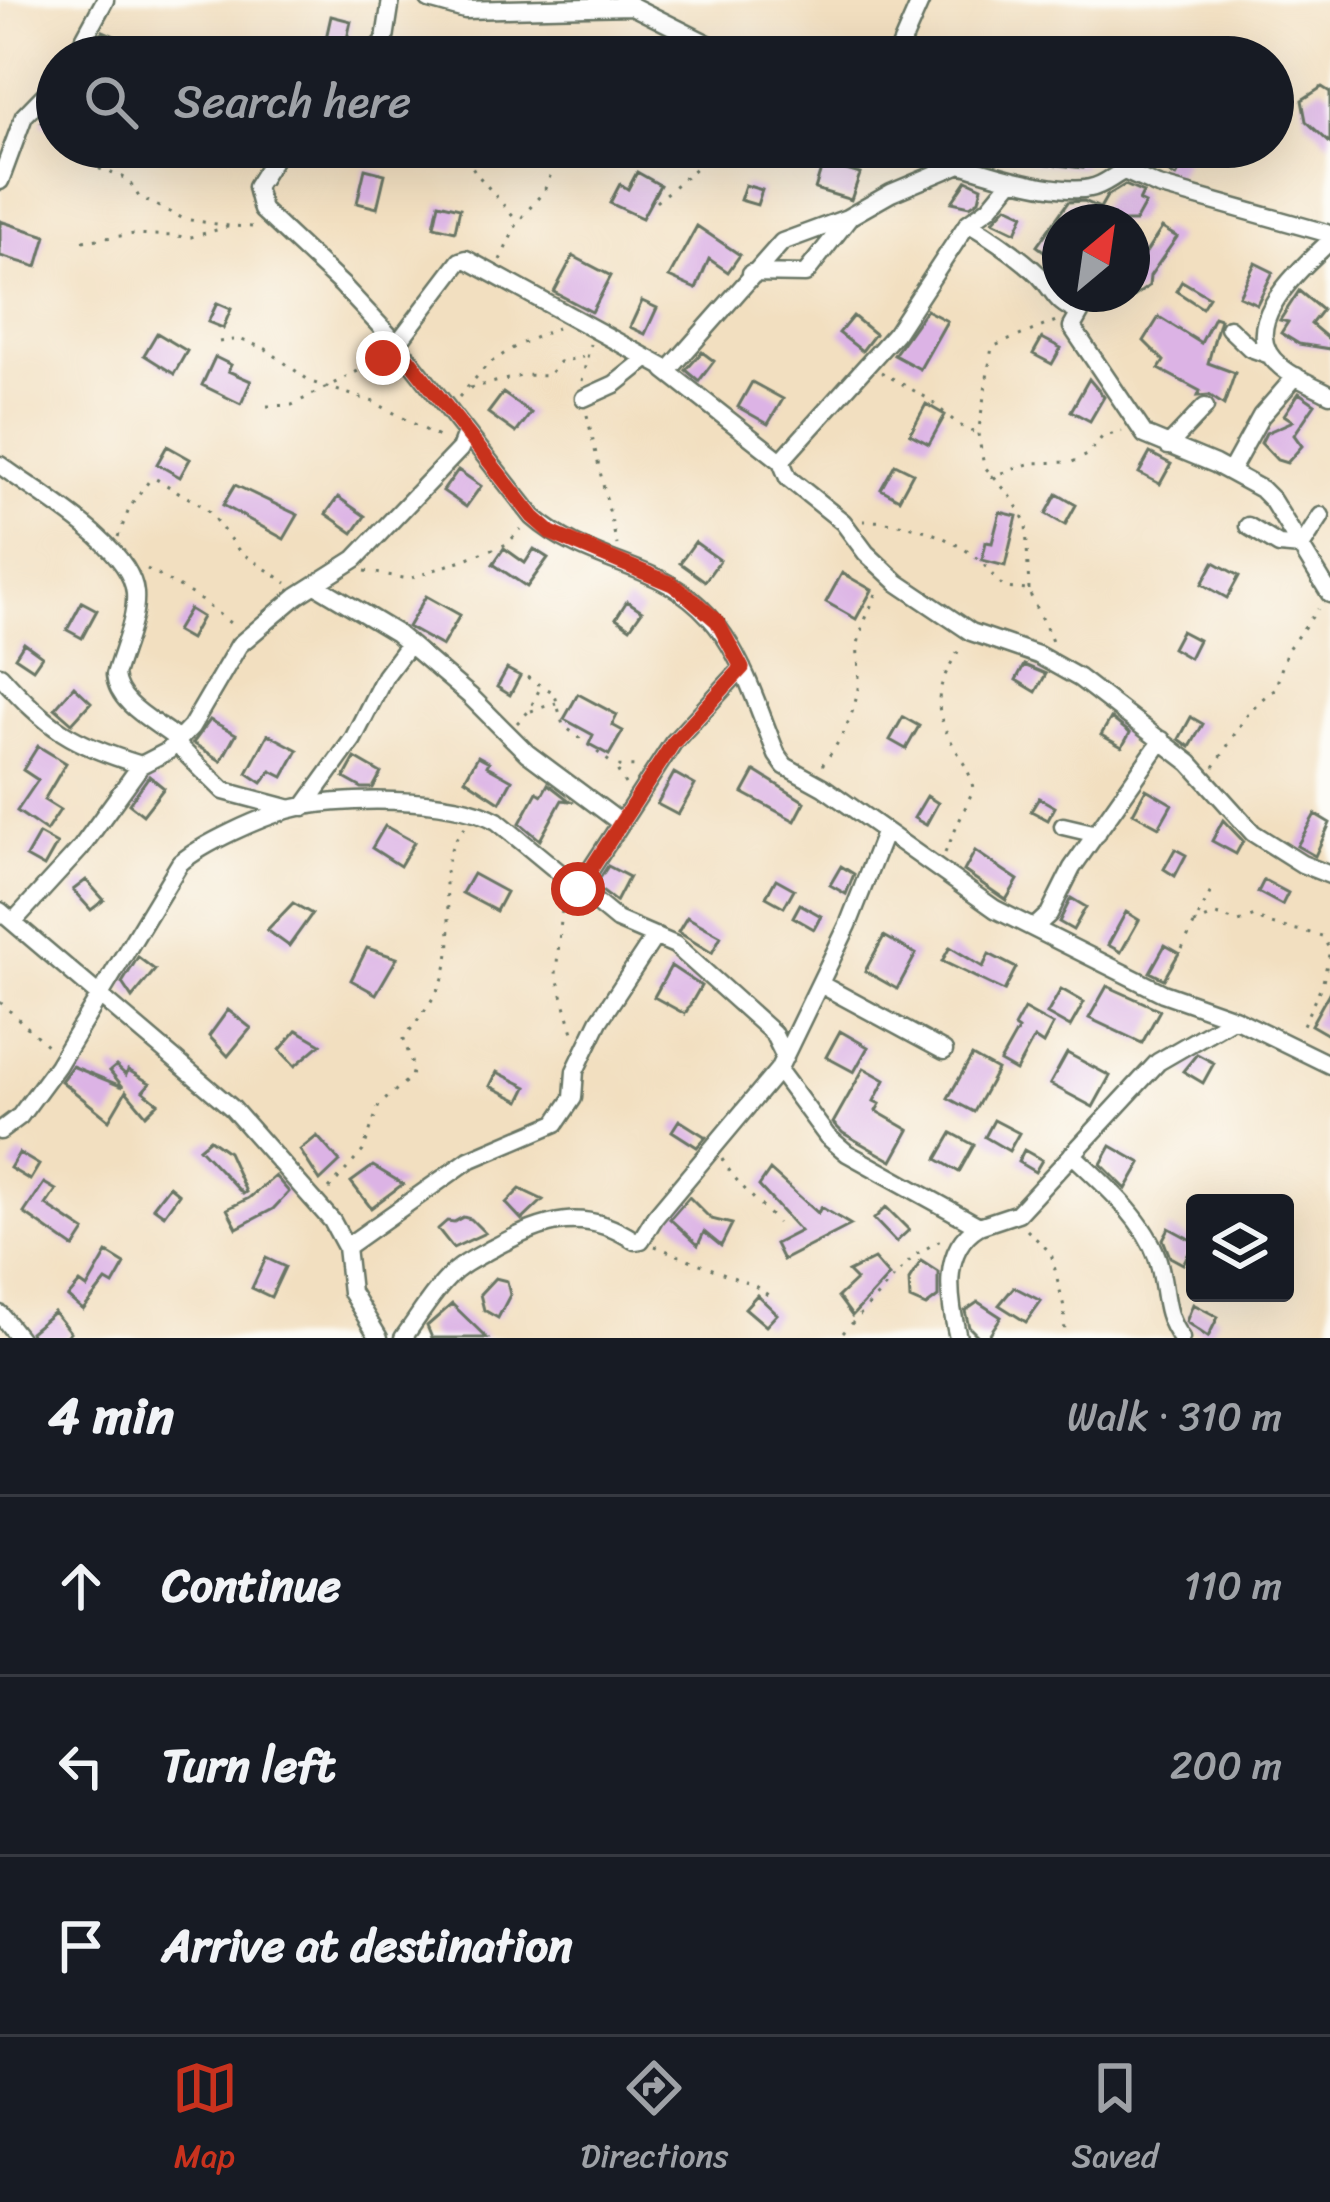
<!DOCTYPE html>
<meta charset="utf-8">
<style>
body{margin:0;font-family:Sriracha,sans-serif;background:#20242c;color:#f1f3f6}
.controls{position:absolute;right:36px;bottom:36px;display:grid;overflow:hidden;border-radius:12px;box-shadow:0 12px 48px #0002}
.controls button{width:108px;height:108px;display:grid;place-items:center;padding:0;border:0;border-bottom:3px solid #363941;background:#171b24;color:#f1f3f6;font:60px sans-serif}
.compass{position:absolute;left:1042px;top:204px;width:108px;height:108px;border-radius:50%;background:#171b24;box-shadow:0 12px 48px #0002;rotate:29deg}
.stop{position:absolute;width:36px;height:36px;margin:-27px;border:9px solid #c8321e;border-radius:50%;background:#fff}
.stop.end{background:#c8321e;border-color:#fff;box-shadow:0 3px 12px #0008}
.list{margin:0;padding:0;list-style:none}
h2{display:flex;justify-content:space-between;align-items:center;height:156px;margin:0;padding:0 48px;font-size:51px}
h2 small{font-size:39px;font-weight:400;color:#9ea1a6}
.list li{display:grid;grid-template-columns:78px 1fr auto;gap:36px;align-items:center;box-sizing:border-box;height:180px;padding:0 48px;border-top:3px solid #363941}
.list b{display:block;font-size:45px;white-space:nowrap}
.list em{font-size:39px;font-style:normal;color:#9ea1a6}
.icon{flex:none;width:66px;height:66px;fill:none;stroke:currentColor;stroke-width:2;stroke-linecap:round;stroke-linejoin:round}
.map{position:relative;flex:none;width:1330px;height:1338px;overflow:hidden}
.search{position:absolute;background:#171b24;box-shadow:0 12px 48px #0002;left:36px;right:36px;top:36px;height:132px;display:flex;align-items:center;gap:30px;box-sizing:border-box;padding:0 42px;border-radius:66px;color:#9ea1a6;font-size:45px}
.sheet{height:696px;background:#171b24}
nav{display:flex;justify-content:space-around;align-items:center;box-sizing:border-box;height:168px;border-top:3px solid #363941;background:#171b24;font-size:33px;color:#9ea1a6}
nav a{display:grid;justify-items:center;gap:6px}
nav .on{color:#c8321e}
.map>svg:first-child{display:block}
</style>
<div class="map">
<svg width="1330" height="1338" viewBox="0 0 1330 1338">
<rect width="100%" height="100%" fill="#fdfcf7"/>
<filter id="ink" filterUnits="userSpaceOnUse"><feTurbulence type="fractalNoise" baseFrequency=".00833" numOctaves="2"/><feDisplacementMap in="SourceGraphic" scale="24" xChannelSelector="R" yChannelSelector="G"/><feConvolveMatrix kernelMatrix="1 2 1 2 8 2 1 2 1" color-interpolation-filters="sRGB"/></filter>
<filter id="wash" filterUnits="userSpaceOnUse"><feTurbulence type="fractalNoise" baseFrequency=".004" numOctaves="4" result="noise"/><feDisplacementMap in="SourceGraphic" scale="48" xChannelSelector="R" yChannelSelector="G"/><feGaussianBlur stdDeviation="2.7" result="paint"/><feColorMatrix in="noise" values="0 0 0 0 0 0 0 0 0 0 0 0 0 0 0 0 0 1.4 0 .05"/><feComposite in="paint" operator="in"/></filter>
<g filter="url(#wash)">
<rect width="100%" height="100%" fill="#f2dfc0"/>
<g id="blocks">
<path fill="#dcb3e5" d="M 331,16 L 351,21 L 345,48 L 325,43 Z
M 103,31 L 117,37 L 108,57 L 91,52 Z
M 1322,87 L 1330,92 L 1330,143 L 1306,121 L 1302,100 Z
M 57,100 L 57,130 L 41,122 Z
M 996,147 L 1085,147 L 1083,168 L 1033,162 Z
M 1167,152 L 1186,159 L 1176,177 L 1158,166 Z
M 823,163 L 860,174 L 851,200 L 815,189 Z
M 365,169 L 385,174 L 377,208 L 357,203 Z
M 637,172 L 660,185 L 642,218 L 610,203 L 620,184 L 628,189 Z
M 967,180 L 982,187 L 979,200 L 970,206 L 952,202 Z
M 745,185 L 762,190 L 757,205 L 740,200 Z
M 1125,185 L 1143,193 L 1139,201 L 1145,204 L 1135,222 L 1060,222 L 1060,263 L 1037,246 L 1068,202 L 1084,201 L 1100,208 L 1107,196 Z
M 439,203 L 460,208 L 455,231 L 434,226 Z
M 1007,206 L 1024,214 L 1016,232 L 993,221 Z
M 0,221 L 46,236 L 37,267 L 0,256 Z
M 697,226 L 740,255 L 728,272 L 709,259 L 696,289 L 669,277 Z
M 1162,228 L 1177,237 L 1150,276 L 1149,286 L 1132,298 L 1132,254 L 1145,254 Z
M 573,256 L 611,276 L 592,312 L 554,292 Z
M 1255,263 L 1273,272 L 1257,304 L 1239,296 Z
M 1182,281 L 1209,297 L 1202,308 L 1176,291 Z
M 1299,291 L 1322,310 L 1311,324 L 1330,340 L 1330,349 L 1299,344 L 1281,333 L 1288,322 L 1280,320 Z
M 642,301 L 657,308 L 645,334 L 630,327 Z
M 217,303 L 231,309 L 223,328 L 208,322 Z
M 926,310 L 947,321 L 920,369 L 894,355 Z
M 853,316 L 875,334 L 862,351 L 839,333 Z
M 1159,317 L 1201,343 L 1214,317 L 1220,319 L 1208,363 L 1235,373 L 1224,405 L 1209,395 L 1198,396 L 1200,391 L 1159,369 L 1164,361 L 1144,341 Z
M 157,333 L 187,351 L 174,374 L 144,355 Z
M 1042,338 L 1061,348 L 1052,364 L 1033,354 Z
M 702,352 L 714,361 L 699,381 L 686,370 Z
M 215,357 L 231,365 L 228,371 L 251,381 L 241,404 L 202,385 Z
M 1089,379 L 1104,397 L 1090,421 L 1071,411 Z
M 752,382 L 783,399 L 768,424 L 738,407 Z
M 503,393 L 531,413 L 516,433 L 488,413 Z
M 1299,393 L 1315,404 L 1294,435 L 1302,446 L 1287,463 L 1277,460 L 1261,443 L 1266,433 L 1293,421 L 1284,415 Z
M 926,404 L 945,415 L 929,444 L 910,434 Z
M 167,446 L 190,459 L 180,477 L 157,464 Z
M 1150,453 L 1171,464 L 1160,484 L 1139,473 Z
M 895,464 L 913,473 L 899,499 L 881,489 Z
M 458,470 L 481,486 L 466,507 L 443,491 Z
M 235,485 L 298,515 L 284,539 L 223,505 Z
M 1057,494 L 1076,505 L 1065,525 L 1046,514 Z
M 338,497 L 365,516 L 353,533 L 326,514 Z
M 1000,512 L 1017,516 L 1005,566 L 982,560 L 986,542 L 992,543 Z
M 695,542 L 720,560 L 705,581 L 680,563 Z
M 504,548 L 525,563 L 534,549 L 548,558 L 527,587 L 493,564 Z
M 1214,562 L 1239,576 L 1227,598 L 1202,584 Z
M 842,573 L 872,590 L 856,619 L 826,602 Z
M 426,596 L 460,615 L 442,646 L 408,627 Z
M 627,601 L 642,611 L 630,628 L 616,618 Z
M 82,602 L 97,610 L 82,638 L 67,630 Z
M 189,609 L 202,617 L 190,639 L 176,631 Z
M 1181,631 L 1198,640 L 1189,658 L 1172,648 Z
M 24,643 L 42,656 L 33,669 L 15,657 Z
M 1024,665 L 1046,674 L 1036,692 L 1016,680 Z
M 507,669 L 520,676 L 510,695 L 497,687 Z
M 74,686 L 91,702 L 72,723 L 55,708 Z
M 578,694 L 617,715 L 612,725 L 623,731 L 609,755 L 589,744 L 593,735 L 564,719 Z
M 903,717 L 919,726 L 906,749 L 890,740 Z
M 1191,717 L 1203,724 L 1190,747 L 1179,739 Z
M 1111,718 L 1130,733 L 1122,747 L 1101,735 Z
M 210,720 L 236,734 L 221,761 L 193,743 Z
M 268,734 L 298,750 L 283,777 L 271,771 L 262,783 L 247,773 Z
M 38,746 L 66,763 L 44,800 L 60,810 L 46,831 L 17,811 L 38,780 L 23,770 Z
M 478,756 L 489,762 L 487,766 L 512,780 L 500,802 L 465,779 Z
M 355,758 L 381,773 L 373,788 L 362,788 L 344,778 Z
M 755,771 L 805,802 L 795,821 L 743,793 Z
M 674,773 L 695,785 L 678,815 L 657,804 Z
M 149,776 L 164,788 L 143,815 L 129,804 Z
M 548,784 L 570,801 L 562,800 L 540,840 L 520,823 L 537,792 L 542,795 Z
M 1146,789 L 1172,804 L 1159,827 L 1133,813 Z
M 927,796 L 938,803 L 926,825 L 914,818 Z
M 1039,798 L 1055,807 L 1048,820 L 1031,811 Z
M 1315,814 L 1330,823 L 1315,856 L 1297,846 Z
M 1223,820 L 1243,841 L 1236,854 L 1212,841 Z
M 385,826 L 414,842 L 400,866 L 372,848 Z
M 39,834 L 57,844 L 44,867 L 26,857 Z
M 1175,849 L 1186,855 L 1175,876 L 1164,869 Z
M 975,851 L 1018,880 L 1006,900 L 964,871 Z
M 608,866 L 629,877 L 616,902 L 595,886 Z
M 841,866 L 854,874 L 846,894 L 830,885 Z
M 473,874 L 506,892 L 496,911 L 462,893 Z
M 776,879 L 794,889 L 784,907 L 766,897 Z
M 86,880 L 104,900 L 91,910 L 73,890 Z
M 1264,880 L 1288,893 L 1282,905 L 1258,892 Z
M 1071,898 L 1086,907 L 1073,930 L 1059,922 Z
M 293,903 L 312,914 L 289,946 L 267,930 Z
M 800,904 L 821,916 L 814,929 L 793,917 Z
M 1126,912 L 1139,920 L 1121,952 L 1108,945 Z
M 687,917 L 721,936 L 712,953 L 678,932 Z
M 884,936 L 916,954 L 897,989 L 865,971 Z
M 1165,945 L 1179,953 L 1164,979 L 1150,972 Z
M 950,947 L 983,967 L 989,954 L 1016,968 L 1004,991 L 942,961 Z
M 367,948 L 397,958 L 376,994 L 351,980 Z
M 138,957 L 155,970 L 132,998 L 122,983 Z
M 671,966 L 701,986 L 685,1014 L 654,997 Z
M 1107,986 L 1160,1010 L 1142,1043 L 1089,1018 Z
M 1061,989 L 1084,1002 L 1070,1027 L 1047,1014 Z
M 1330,991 L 1330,1036 L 1311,1025 Z
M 1024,1009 L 1053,1025 L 1043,1044 L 1034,1038 L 1016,1071 L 1000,1062 L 1018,1030 L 1014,1027 Z
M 228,1010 L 251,1028 L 228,1056 L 209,1036 Z
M 297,1030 L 321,1044 L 295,1066 L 280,1050 Z
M 840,1031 L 868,1047 L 854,1072 L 826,1057 Z
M 1067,1053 L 1110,1076 L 1093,1107 L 1050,1084 Z
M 1197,1054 L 1214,1063 L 1203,1083 L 1183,1071 Z
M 972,1056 L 997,1070 L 974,1112 L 948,1098 Z
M 72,1066 L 123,1087 L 110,1071 L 116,1066 L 126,1075 L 128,1070 L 150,1083 L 143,1091 L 158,1103 L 146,1115 L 126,1091 L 109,1120 L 61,1081 Z
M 864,1068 L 885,1080 L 874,1101 L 880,1104 L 876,1111 L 909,1130 L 892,1161 L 843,1133 L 833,1123 Z
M 497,1072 L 527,1087 L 520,1101 L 490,1086 Z
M 679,1120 L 706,1137 L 697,1147 L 672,1131 Z
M 994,1120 L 1019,1133 L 1009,1151 L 985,1137 Z
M 952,1133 L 974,1145 L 959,1172 L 937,1159 Z
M 317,1136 L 340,1162 L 320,1181 L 300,1150 Z
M 210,1139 L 228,1152 L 246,1192 L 243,1194 L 199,1148 Z
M 1111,1146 L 1141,1163 L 1126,1189 L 1101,1164 Z
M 1024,1150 L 1042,1160 L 1035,1172 L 1018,1162 Z
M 19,1153 L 39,1165 L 30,1180 L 10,1168 Z
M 373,1166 L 403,1184 L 371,1208 L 351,1182 Z
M 770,1170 L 818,1213 L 821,1207 L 851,1225 L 783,1260 L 775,1244 L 800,1231 L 759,1186 Z
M 275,1176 L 289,1192 L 273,1209 L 237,1228 L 227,1209 L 249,1198 Z
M 44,1183 L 56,1190 L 46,1205 L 85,1231 L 74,1248 L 24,1213 Z
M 169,1186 L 179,1194 L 164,1215 L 153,1207 Z
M 520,1189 L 543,1200 L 522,1220 L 506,1203 Z
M 689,1197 L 711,1219 L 732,1224 L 721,1246 L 704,1232 L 698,1245 L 670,1219 Z
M 886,1207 L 909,1230 L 896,1242 L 874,1219 Z
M 463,1217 L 471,1219 L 485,1233 L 453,1248 L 438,1229 L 447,1221 L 454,1222 Z
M 1169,1228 L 1195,1242 L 1183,1264 L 1170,1257 L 1163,1239 Z
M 107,1253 L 125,1264 L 113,1285 L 106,1281 L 83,1310 L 68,1297 L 80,1283 L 87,1288 Z
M 266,1258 L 285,1267 L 271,1297 L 252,1288 Z
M 874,1259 L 889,1276 L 852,1316 L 838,1297 L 856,1280 L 848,1272 Z
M 921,1261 L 938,1272 L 938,1297 L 926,1306 L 910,1299 L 909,1280 Z
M 495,1278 L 507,1281 L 510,1295 L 498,1318 L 484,1310 L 480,1294 Z
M 1014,1287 L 1041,1301 L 1026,1322 L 999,1305 Z
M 757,1295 L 777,1314 L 766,1326 L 745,1308 Z
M 978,1302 L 1001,1317 L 987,1338 L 980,1338 L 969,1327 L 965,1311 Z
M 452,1304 L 487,1338 L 432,1338 L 427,1326 Z
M 1193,1304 L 1218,1317 L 1208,1337 L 1186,1322 Z
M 54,1312 L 70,1332 L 64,1338 L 32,1338 L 30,1332 Z"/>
</g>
</g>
<g filter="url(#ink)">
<use href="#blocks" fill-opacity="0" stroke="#697665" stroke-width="3"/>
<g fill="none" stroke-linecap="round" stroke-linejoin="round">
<g stroke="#697665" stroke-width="21">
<path id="minor" d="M 429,0 L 465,10 L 631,6
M 622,1 L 734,57
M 74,57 L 105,0
M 370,57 L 385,39 L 391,0
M 896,57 L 921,0
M 281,147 L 256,187 L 262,210 L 342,285 L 397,344 L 533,517 C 566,546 607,557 648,574 C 731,608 746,679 777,755 L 785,766 L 823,787 L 995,909 L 1163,993 L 1234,1018 L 1330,1065
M 932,147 L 960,164
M 0,181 L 24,116 L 57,82
M 968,223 C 993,238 1018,255 1039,275 C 1058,295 1052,300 1080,313 L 1072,327 L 1145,435 L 1215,464 L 1261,489 L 1272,500 L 1330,594
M 1330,241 C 1303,267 1232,326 1280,366 C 1293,378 1314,385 1330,394
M 751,273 L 805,274 L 849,218
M 1229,328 L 1250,348 L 1270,355
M 397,344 L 460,261 L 466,259 L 669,370 L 782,242 L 847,218 L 891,193 L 960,164 C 991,174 1058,195 1090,188 C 1103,186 1113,176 1124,171 L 1158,186 L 1330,234
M 665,370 L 781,461 L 788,478 L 843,522 L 866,553 L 898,583 L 971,632 L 1038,655 L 1079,678 L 1190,763 L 1253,833 L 1302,864 L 1330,875
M 584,398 L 615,384 L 645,360
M 1168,446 L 1205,407
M 781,461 L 895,334 L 968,223 L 989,208 L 1012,180
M 0,465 C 35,492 131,545 135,593 C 137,619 122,650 115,675 C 118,706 157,722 178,740
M 1230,472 L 1261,416 L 1296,376
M 1248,526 L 1279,545 L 1301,547 L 1321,516
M 316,585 L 396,633 L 470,696 L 527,753 L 621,823
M 0,675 C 49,729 70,743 141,765
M 175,743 L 224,791 L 291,809
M 304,807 L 353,739 L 385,676 L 409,644
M 1063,826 L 1097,834
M 578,889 L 673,743 L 742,668
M 0,911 L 232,1108 L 332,1221 L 346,1247 L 351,1292 L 379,1338
M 13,922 L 80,849 L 141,765 L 168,751 L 191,727 L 239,645 L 297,596 L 355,559 L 460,449 L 465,436
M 1035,927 L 1049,914 L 1072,868 L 1162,740
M 820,984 L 944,1051
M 778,1070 L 827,1136 L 847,1153 L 979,1226 L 1018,1213 L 1158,1062 L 1234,1018
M 0,1131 L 20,1116 L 57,1066 L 180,863 C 204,843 257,819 287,810 C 337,796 453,796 497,821 L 617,920 L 675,945 L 773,1033 L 785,1057
M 1072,1154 C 1101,1182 1143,1217 1157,1257 C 1167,1286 1161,1312 1181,1338
M 346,1247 L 469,1160 L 556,1123 L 573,1098 L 575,1071 L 599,1021 L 655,936
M 0,1314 L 19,1338
M 403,1338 C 418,1318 431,1295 448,1278 C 461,1264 479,1256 495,1247 C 546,1220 584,1207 635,1241 L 641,1240 L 655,1217 L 778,1070 L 848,925 L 885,831
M 958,1338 C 949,1301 940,1249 979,1226"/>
</g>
<path stroke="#697665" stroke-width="3" stroke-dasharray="3 9" stroke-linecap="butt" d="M 578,57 L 580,27
M 88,147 L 100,169 L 128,179 L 139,197 L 184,219 L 229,226
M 460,147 L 476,173 L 517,221
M 656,202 C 677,183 697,170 715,147
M 83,241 L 135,234 L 191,237 L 231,226 L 253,227
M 500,260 L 518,222 L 544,191 L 562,147
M 219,342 L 239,339 L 266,349 L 311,382 L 374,402 L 442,439
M 881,372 L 927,398 L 959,425 L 978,434
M 582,381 L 590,344
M 470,388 L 525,375 L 548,376 L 559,362 L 583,357
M 459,397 L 488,364 L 518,345 L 557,328
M 267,406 L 292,405 L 383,358
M 587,415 L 617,545
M 991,477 L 1031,463 L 1072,462 L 1088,455 L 1102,437 L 1122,431
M 863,521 C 902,520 948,534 979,560 C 989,569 995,580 1005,588 L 1029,590 C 1035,611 1047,625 1053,645
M 118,537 L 130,507 L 149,481 L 156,479 L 206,508 L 240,552 L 287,583
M 147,569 L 195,596 L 234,626
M 365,571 L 409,579 L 507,544 L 521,529
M 1029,590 L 1026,523 L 1012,498 L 984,466 L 978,434 L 992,347 L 1056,321
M 527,677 C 565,702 549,680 563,725 L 615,766
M 531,711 L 556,703
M 517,723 L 529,711 L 541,686
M 822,765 C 842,741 859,706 859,675 C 859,664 857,655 858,645 C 861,626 871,607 878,589
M 1214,767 C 1234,739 1245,707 1275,690 L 1287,650 L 1318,609
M 625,784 L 615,766 L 639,767
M 945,853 L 973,790 C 972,776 965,766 958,753 C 930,708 934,688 963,644
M 563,899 L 556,974 L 574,1036
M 1194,924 L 1216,915 L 1239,922 L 1255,916 C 1272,928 1300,929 1322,936 L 1330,950 L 1323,982 L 1301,1029
M 1182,949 L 1214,885
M 0,1002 L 51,1049
M 722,1159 C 736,1184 758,1201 777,1223
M 329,1189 L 363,1151 L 379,1105 L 411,1077 L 413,1068 L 404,1039 C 420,1015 441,994 447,964 C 459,913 427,868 466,826
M 1027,1230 L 1051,1253 L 1064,1307 L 1065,1338
M 655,1246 L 755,1286 L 768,1295
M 843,1333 L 915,1255 L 946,1237"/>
<use href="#minor" stroke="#fff" stroke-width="16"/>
</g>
</g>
<g fill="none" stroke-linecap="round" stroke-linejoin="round" filter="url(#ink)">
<path stroke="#c8321e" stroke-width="15" d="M 383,358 L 400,348 L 533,517 L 551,533 L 672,584 L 687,595 L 717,621 L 742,668 L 673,743 L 578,889"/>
</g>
</svg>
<div class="controls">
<button><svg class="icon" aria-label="layers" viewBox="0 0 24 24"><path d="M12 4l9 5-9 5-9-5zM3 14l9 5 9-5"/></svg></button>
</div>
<svg class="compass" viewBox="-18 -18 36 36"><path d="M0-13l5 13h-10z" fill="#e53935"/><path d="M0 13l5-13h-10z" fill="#9ea1a6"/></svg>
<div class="stop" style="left:578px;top:889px"></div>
<div class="stop end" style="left:383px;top:358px"></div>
<div class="search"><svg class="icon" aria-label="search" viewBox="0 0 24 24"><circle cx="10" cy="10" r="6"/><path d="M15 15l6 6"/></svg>Search here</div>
</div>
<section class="sheet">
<h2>4 min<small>Walk · 310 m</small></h2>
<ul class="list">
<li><svg class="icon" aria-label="ahead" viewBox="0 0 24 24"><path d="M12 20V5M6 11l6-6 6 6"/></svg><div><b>Continue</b></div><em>110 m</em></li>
<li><svg class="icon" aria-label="left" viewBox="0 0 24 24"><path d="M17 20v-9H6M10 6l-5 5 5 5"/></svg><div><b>Turn left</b></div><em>200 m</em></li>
<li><svg class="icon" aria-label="arrive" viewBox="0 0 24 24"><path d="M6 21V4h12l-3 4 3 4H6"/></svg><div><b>Arrive at destination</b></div></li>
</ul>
</section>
<nav>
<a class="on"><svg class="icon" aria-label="map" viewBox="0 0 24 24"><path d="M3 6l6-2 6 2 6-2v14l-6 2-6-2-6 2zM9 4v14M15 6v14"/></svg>Map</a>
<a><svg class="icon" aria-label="directions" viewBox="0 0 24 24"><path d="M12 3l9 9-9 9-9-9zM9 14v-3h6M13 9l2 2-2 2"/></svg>Directions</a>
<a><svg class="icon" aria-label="saved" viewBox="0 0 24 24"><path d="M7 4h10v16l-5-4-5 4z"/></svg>Saved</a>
</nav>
